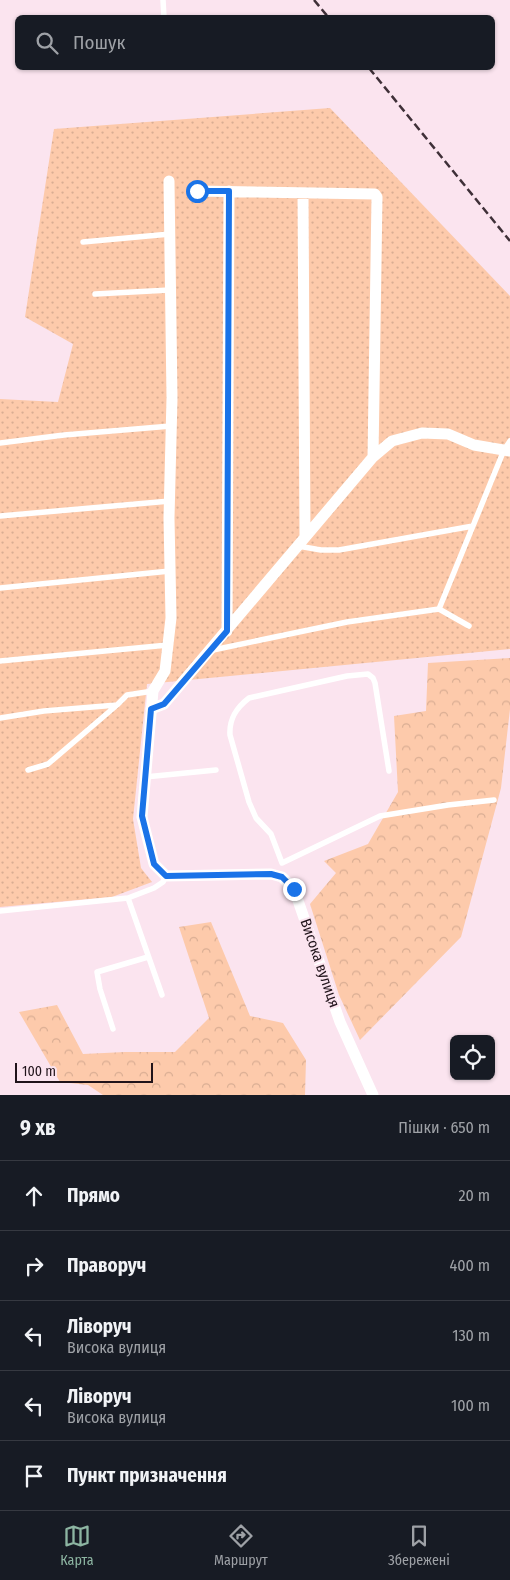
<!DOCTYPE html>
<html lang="uk">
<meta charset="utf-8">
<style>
body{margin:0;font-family:"Fira Sans Condensed",sans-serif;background:#20242c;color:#f1f3f6}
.controls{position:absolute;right:15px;bottom:15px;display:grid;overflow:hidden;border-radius:8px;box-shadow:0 1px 4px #0004}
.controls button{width:45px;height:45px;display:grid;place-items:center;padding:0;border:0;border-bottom:1px solid #363941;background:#171b24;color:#f1f3f6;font:25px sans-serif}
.scale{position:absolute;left:15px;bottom:12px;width:138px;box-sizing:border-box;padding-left:5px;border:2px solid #20131a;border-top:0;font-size:14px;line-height:18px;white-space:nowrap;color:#20131a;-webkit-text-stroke:4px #fbe4ef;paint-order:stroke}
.stop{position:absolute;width:15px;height:15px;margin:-11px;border:4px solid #1a73e8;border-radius:50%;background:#fff}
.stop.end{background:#1a73e8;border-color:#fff;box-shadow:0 1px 5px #0008}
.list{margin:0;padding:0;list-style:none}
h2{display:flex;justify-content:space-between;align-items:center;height:65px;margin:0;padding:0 20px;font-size:21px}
h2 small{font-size:16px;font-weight:400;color:#9ea1a6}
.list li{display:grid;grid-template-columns:32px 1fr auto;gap:15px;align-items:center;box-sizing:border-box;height:70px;padding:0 20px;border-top:1px solid #363941}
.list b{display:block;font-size:19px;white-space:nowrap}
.list p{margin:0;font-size:16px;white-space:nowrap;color:#9ea1a6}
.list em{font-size:16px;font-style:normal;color:#9ea1a6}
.icon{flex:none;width:28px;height:28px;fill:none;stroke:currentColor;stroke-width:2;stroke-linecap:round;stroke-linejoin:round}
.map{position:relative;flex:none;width:510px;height:1095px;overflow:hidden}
.search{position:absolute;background:#171b24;box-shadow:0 1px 4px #0004;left:15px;right:15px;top:15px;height:55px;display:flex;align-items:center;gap:12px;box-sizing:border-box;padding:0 18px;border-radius:8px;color:#9ea1a6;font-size:19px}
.sheet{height:415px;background:#171b24}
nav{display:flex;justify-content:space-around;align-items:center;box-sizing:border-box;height:70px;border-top:1px solid #363941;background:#171b24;font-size:14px;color:#9ea1a6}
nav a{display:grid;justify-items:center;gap:2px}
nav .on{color:#8db5a2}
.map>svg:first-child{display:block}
</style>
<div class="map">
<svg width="510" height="1095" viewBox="0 0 510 1095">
<defs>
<pattern id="grass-dots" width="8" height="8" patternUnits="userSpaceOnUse" patternTransform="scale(1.25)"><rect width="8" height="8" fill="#fdcaab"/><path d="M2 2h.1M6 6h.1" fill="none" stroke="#d9ad93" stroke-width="1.8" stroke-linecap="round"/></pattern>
<pattern id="forest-crowns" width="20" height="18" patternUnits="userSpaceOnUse" patternTransform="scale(1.25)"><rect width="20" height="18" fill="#fdcaab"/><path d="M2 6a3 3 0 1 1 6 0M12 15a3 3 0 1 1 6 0" fill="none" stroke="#d9ad93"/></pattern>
</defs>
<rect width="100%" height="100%" fill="#fbe4ef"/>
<path fill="url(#grass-dots)" d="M 330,108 L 510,296 L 510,649 L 147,684 L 133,819 L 141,868 L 152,882 L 112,897 L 0,907 L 0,399 L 58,402 L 73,344 L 25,317 L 54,129 Z"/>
<path fill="url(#forest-crowns)" d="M 510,658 L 510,709 L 501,788 L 461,937 L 360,1040 L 339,995 L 310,904 L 336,873 L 324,861 L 368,844 L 398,792 L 394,716 L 426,711 L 428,663 Z
M 211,922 L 250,1016 L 283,1023 L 306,1060 L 305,1095 L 103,1095 L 88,1085 L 60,1082 L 19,1012 L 57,1005 L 83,1054 L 125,1052 L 175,1052 L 209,1018 L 179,927 Z"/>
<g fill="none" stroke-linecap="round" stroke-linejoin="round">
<path stroke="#fff" stroke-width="5.5" d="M 163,0 L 164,18
M 83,242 L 170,234
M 95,294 L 170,290
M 0,443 L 64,435 L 171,426
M 0,516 L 170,501
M 298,546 L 321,550 L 339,550 L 473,526
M 0,588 L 170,571
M 439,609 L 504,450 L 510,441
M 213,650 L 347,622 L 439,609 L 469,626
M 0,661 L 168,645
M 0,718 L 44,711 L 117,705 L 127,695 L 153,691
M 28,770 L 48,764 L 117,705
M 389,771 L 375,683 L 373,678 L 368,674 L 347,676 L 249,698 C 236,708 229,719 230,735 L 249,802 L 256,818 L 271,834 L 282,863 L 380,816 L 448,805 L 494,800
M 145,777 L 216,770
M 128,898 L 162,995
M 0,911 L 128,898 L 154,888 L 163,882 L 166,876
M 113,1029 L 100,989 L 97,972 L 148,957"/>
<path stroke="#fff" stroke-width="11" d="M 169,181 L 172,398 L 169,518 L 171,618 L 165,671 L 153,691 L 142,817 L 154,864 L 166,876 L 271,874 L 282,877 L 294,889 L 340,1022 L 373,1095
M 197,191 L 375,194 L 377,197 L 373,457
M 303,193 L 305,537
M 227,631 L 229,191
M 151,709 L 164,704 L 373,457 L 392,441 L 422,433 L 448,434 L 474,445 L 510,451"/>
<path stroke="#3f3038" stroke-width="2.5" stroke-dasharray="8 4" stroke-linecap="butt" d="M 314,0 L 329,18
M 369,68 L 510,241"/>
</g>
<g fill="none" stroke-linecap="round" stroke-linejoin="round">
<path stroke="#1a73e8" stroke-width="6" d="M 197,191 L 229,191 L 227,631 L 164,704 L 151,709 L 142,816 L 154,864 L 166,876 L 271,874 L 282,877 L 294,889"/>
</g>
<g text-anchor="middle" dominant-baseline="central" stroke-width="4" stroke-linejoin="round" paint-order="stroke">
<g font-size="15" fill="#20131a" stroke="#fbe4ef">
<text transform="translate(320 963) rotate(71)">Висока вулиця</text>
</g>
</g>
</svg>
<div class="controls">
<button><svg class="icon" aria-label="locate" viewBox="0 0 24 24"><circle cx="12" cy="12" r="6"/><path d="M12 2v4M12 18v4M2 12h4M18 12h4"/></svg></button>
</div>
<div class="scale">100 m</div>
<div class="stop" style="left:197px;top:191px"></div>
<div class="stop end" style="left:294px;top:889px"></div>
<div class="search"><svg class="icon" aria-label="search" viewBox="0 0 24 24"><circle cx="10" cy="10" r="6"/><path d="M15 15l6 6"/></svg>Пошук</div>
</div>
<section class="sheet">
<h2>9 хв<small>Пішки · 650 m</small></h2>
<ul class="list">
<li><svg class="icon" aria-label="ahead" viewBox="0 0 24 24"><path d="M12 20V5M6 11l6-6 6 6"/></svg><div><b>Прямо</b></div><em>20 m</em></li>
<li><svg class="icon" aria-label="right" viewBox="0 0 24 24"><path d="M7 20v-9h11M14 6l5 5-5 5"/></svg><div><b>Праворуч</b></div><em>400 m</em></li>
<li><svg class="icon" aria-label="left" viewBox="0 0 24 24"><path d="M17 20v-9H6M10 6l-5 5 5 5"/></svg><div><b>Ліворуч</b><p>Висока вулиця</p></div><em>130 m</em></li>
<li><svg class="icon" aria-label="left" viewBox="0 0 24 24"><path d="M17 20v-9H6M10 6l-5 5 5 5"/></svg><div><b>Ліворуч</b><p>Висока вулиця</p></div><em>100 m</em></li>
<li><svg class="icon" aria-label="arrive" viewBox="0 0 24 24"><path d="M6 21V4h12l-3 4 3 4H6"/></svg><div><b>Пункт призначення</b></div></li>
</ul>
</section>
<nav>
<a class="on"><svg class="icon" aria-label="map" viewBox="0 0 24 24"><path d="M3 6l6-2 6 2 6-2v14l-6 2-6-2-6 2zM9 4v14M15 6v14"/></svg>Карта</a>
<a><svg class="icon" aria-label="directions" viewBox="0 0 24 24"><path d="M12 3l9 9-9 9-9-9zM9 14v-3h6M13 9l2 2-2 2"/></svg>Маршрут</a>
<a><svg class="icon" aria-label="saved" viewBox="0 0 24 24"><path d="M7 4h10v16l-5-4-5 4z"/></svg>Збережені</a>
</nav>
